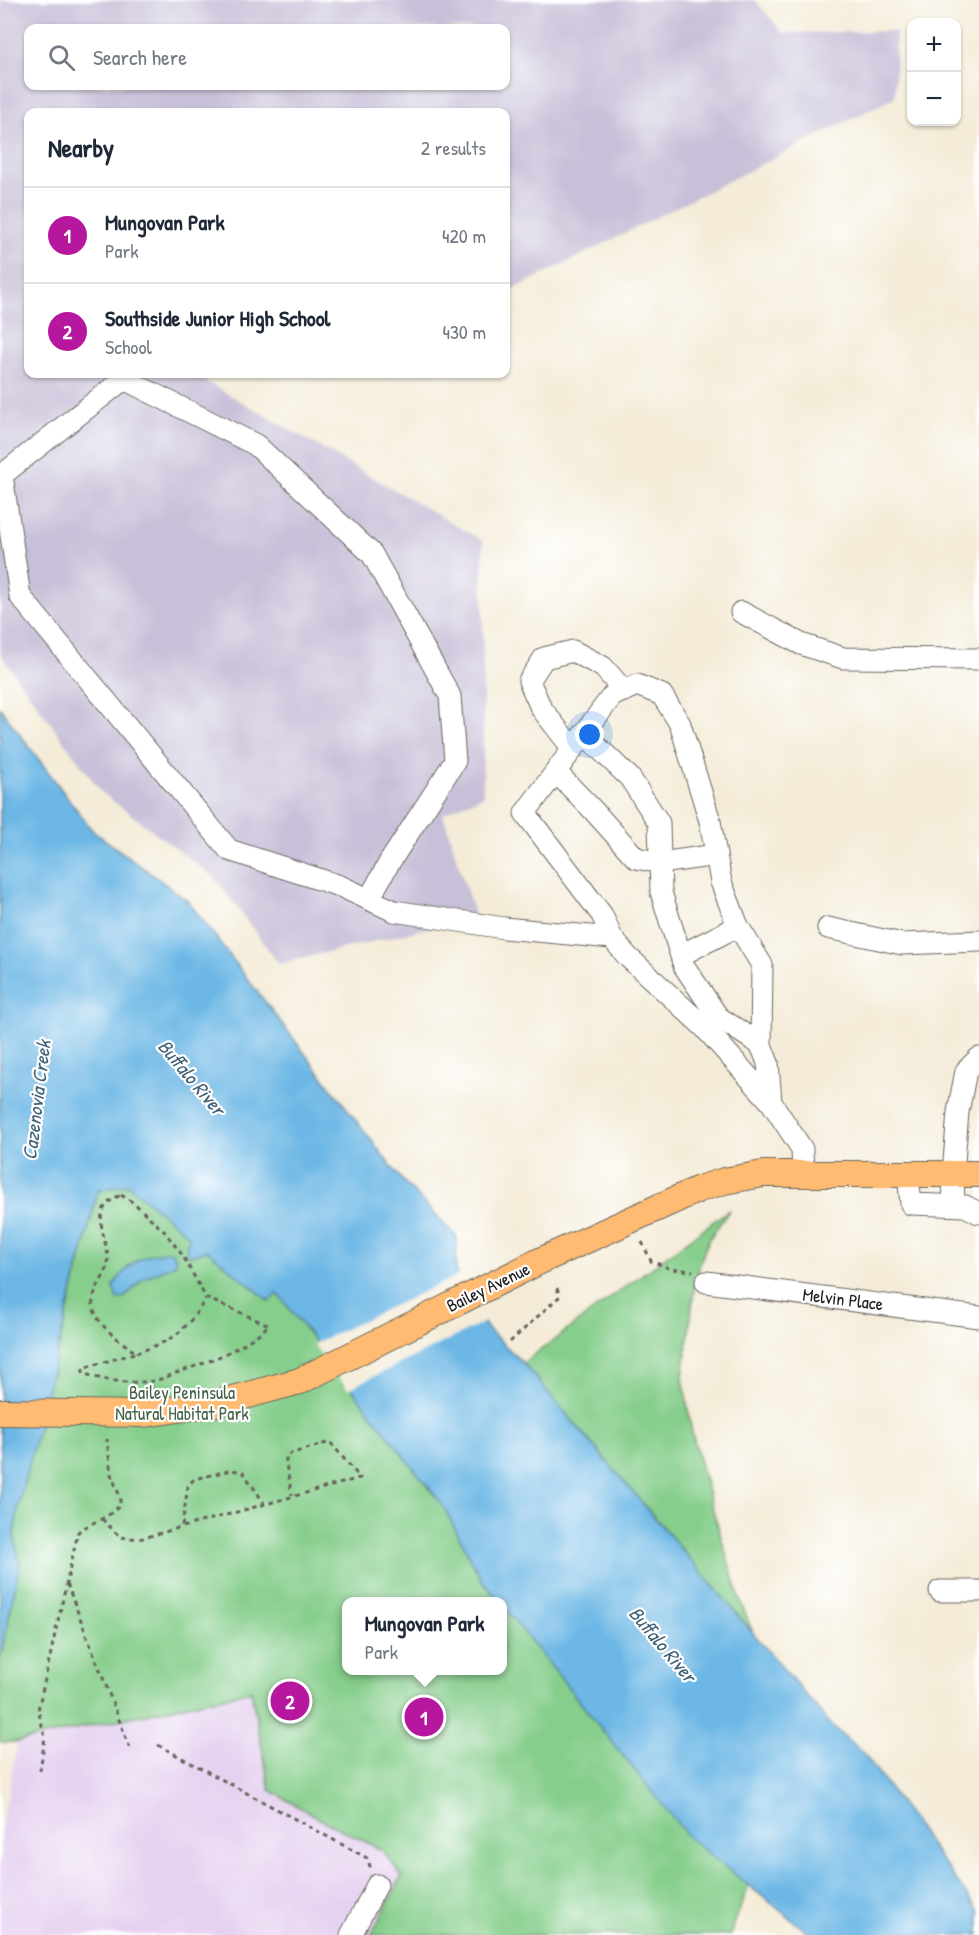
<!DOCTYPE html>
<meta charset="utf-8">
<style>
body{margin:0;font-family:"Patrick Hand",sans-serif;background:#f2f2f3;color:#1f2937}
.controls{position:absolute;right:18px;top:18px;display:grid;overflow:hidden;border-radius:12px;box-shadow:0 2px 4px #0004}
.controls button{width:54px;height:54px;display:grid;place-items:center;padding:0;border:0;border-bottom:2px solid #e0e1e3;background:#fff;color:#1f2937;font:30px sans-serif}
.you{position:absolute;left:590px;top:735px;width:21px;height:21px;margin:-15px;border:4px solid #fff;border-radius:50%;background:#1a73e8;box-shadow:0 0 0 9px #1a73e833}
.badge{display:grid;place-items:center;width:39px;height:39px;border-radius:50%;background:#b5179e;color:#fff;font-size:20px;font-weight:700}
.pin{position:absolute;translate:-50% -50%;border:3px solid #fff;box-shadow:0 2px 6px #0006}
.popup{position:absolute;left:342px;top:1597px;width:165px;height:78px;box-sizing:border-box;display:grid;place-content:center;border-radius:12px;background:#fff;filter:drop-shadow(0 2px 4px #0005);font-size:20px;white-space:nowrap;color:#747a83}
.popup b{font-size:22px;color:#1f2937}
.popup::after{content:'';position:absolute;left:50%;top:100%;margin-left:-12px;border:12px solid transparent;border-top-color:#fff}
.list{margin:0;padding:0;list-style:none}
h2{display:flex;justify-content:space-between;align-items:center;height:78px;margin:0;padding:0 24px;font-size:26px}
h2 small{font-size:20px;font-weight:400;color:#747a83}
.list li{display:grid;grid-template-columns:39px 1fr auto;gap:18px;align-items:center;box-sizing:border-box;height:96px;padding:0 24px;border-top:2px solid #e0e1e3}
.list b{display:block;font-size:22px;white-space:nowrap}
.list p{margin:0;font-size:20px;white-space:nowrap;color:#747a83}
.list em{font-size:20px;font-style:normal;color:#747a83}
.icon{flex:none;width:33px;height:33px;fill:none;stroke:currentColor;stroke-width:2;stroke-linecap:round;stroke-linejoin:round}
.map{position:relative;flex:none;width:979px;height:1935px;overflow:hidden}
.search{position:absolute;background:#fff;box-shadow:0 2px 4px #0004;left:24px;top:24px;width:486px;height:66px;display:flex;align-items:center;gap:15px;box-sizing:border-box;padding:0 21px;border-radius:12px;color:#747a83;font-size:22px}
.panel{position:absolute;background:#fff;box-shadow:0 2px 4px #0004;left:24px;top:108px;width:486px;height:270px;border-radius:12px}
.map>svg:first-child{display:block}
</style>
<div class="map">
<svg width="979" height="1935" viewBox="0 0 979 1935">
<rect width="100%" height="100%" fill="#fff"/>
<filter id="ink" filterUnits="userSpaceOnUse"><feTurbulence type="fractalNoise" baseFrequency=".0167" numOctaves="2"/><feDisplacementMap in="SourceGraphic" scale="12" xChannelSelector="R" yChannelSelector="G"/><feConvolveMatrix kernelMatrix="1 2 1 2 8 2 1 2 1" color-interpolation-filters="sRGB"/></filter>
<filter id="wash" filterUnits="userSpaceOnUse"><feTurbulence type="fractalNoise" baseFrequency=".008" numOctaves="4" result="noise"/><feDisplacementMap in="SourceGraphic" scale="24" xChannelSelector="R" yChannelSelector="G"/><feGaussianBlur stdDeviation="1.35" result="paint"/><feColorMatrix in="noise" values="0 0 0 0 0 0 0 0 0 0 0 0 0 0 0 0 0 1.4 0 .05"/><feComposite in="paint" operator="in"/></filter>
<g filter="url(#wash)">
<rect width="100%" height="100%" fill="#f4ecd8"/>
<path fill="#e6d2f0" d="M 482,1580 L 499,1601 L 346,1602 L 346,1670 L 502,1670 L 502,1605 L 690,1838 L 749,1885 L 730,1935 L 0,1935 L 0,1835 L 17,1743 L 0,1742 L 0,1660 L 5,1641 Z"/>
<path fill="#c8bfd8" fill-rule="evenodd" d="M 0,0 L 755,0 L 783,33 L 896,31 L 895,97 L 506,293 L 506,112 L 28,112 L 28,374 L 193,374 L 483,541 L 483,796 L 443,814 L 475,917 L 279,964 L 214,877 L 101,792 L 0,654 ZM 28,28 L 506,28 L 506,86 L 28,86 Z"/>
<path fill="#85ce8b" stroke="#507554" stroke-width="1.5" d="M 127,1184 L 269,1300 L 278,1293 L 443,1506 L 482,1580 L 499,1601 L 346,1602 L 346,1670 L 502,1670 L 502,1605 L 690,1838 L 749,1885 L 730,1935 L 371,1935 L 402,1876 L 382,1850 L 318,1818 L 270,1790 L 251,1691 L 17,1742 L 0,1742 L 0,1660 L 20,1564 L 14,1534 L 19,1503 L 98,1191 Z
M 730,1209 L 709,1239 L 702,1257 L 695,1283 L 683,1377 L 692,1433 L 712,1507 L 740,1600 L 753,1633 L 523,1363 Z"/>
<path fill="#6cb7e5" stroke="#446a80" stroke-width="1.5" d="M 0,708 L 92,830 L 188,901 L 401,1179 L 457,1237 L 456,1271 L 487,1328 L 523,1363 L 834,1728 L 863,1752 L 979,1912 L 979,1935 L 811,1935 L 690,1839 L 502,1605 L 502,1602 L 499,1601 L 482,1580 L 443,1506 L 278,1294 L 269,1301 L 207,1250 L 189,1256 L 186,1247 L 189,1236 L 127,1184 L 98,1191 L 19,1503 L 14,1534 L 20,1564 L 0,1660 Z
M 171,1251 L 176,1258 L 176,1264 L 144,1278 L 124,1298 L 117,1299 L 113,1286 C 131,1261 140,1254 171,1251 Z"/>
<path fill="#f4ecd8" d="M 461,1274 L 487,1321 L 348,1389 L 313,1344 Z"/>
</g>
<g filter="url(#ink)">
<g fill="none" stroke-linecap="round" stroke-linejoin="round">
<g stroke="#68655e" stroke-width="23">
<path id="minor" d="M 741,612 L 801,644 L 843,658 L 979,659
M 584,734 L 630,778 L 659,823 L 661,892 L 684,966 L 718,1017 L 761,1045
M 573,749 L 541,708 L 529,681 L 544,658 L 573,651 L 603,667 L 624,691
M 556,772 L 592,809 L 636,858 L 661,863 L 716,855
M 369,899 L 389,863 L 455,761 L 450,696 L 372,554 L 256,445 L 124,379 L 2,475 L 20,596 L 229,850 L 340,886 L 394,911 L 504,928 L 612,938 L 627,956 L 704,1027 L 771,1102 L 802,1149 L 803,1173
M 828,928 L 902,944 L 979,941
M 612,938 L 602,915 L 525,813 L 612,696 L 637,685 L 662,695 L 680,724 L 710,821 L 721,882 L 738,926 L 762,965 L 761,1045 L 768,1063 L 771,1102
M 681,955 L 738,926
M 908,1174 L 911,1204 L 965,1206 L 979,1213
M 954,1205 L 953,1174 L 958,1112 L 966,1071 L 979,1058
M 706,1282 L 979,1317
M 940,1591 L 979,1591
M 351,1935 L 377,1885"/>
</g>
<g stroke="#68655e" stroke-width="28">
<path id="major" d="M 0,1412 L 145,1414 L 218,1403 L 300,1381 L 540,1261 L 699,1189 L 724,1181 L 763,1174 L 979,1174"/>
</g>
<path stroke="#68655e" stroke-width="3" stroke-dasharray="4.5 4.5" stroke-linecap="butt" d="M 121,1195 L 134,1203 L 164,1231 L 183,1256 L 206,1298 L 269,1325 C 244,1348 211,1361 179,1372 C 170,1375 161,1380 152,1381 C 130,1384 103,1381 83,1373 L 83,1368 L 136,1353 C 120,1340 97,1327 93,1306 C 91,1293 103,1280 107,1268 C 114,1245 82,1211 121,1195 Z
M 642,1242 L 651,1261 L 671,1269 L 693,1271
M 510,1342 L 560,1296 L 556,1286
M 136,1353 C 173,1340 185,1333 206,1298
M 151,1390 L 153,1381
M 102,1519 L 120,1537 L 139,1539 L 360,1478 L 330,1442 L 286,1455 L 286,1465 L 292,1495
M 182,1526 L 188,1486 L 194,1479 L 232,1470 L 243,1472 L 264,1503
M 67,1584 L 131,1751
M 158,1745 L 367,1858 L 371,1869
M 40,1771 L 45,1737 L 38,1710 L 78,1532 C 92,1521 108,1519 120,1505 L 120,1497 L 111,1474 L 107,1439"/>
<use href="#minor" stroke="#fff" stroke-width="21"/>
<use href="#major" stroke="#ffbb71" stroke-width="26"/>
</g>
</g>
<g text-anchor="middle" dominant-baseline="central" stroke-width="4.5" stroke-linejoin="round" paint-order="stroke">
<g font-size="18" fill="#1c1c1c" stroke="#fff">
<text transform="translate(488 1287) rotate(-26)">Bailey Avenue</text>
<text transform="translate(843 1299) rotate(7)">Melvin Place</text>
</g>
<g font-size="18" fill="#466348" stroke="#fff">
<text x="182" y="1392">Bailey Peninsula<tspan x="182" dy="21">Natural Habitat Park</tspan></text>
</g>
<g font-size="20" font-style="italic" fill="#406276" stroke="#fff">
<text transform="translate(192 1077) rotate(50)">Buffalo River</text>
<text transform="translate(36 1100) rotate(-83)">Cazenovia Creek</text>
<text transform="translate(663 1644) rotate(50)">Buffalo River</text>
</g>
</g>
</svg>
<div class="controls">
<button>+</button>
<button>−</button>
</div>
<div class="you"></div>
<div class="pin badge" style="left:424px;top:1717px">1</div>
<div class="popup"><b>Mungovan Park</b>Park</div>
<div class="pin badge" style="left:290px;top:1701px">2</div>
<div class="search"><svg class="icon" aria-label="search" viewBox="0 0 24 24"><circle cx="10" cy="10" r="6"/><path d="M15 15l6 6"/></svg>Search here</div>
<section class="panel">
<h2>Nearby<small>2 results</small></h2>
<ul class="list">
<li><span class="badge">1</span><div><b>Mungovan Park</b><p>Park</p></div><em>420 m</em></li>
<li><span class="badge">2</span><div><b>Southside Junior High School</b><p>School</p></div><em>430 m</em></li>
</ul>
</section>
</div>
